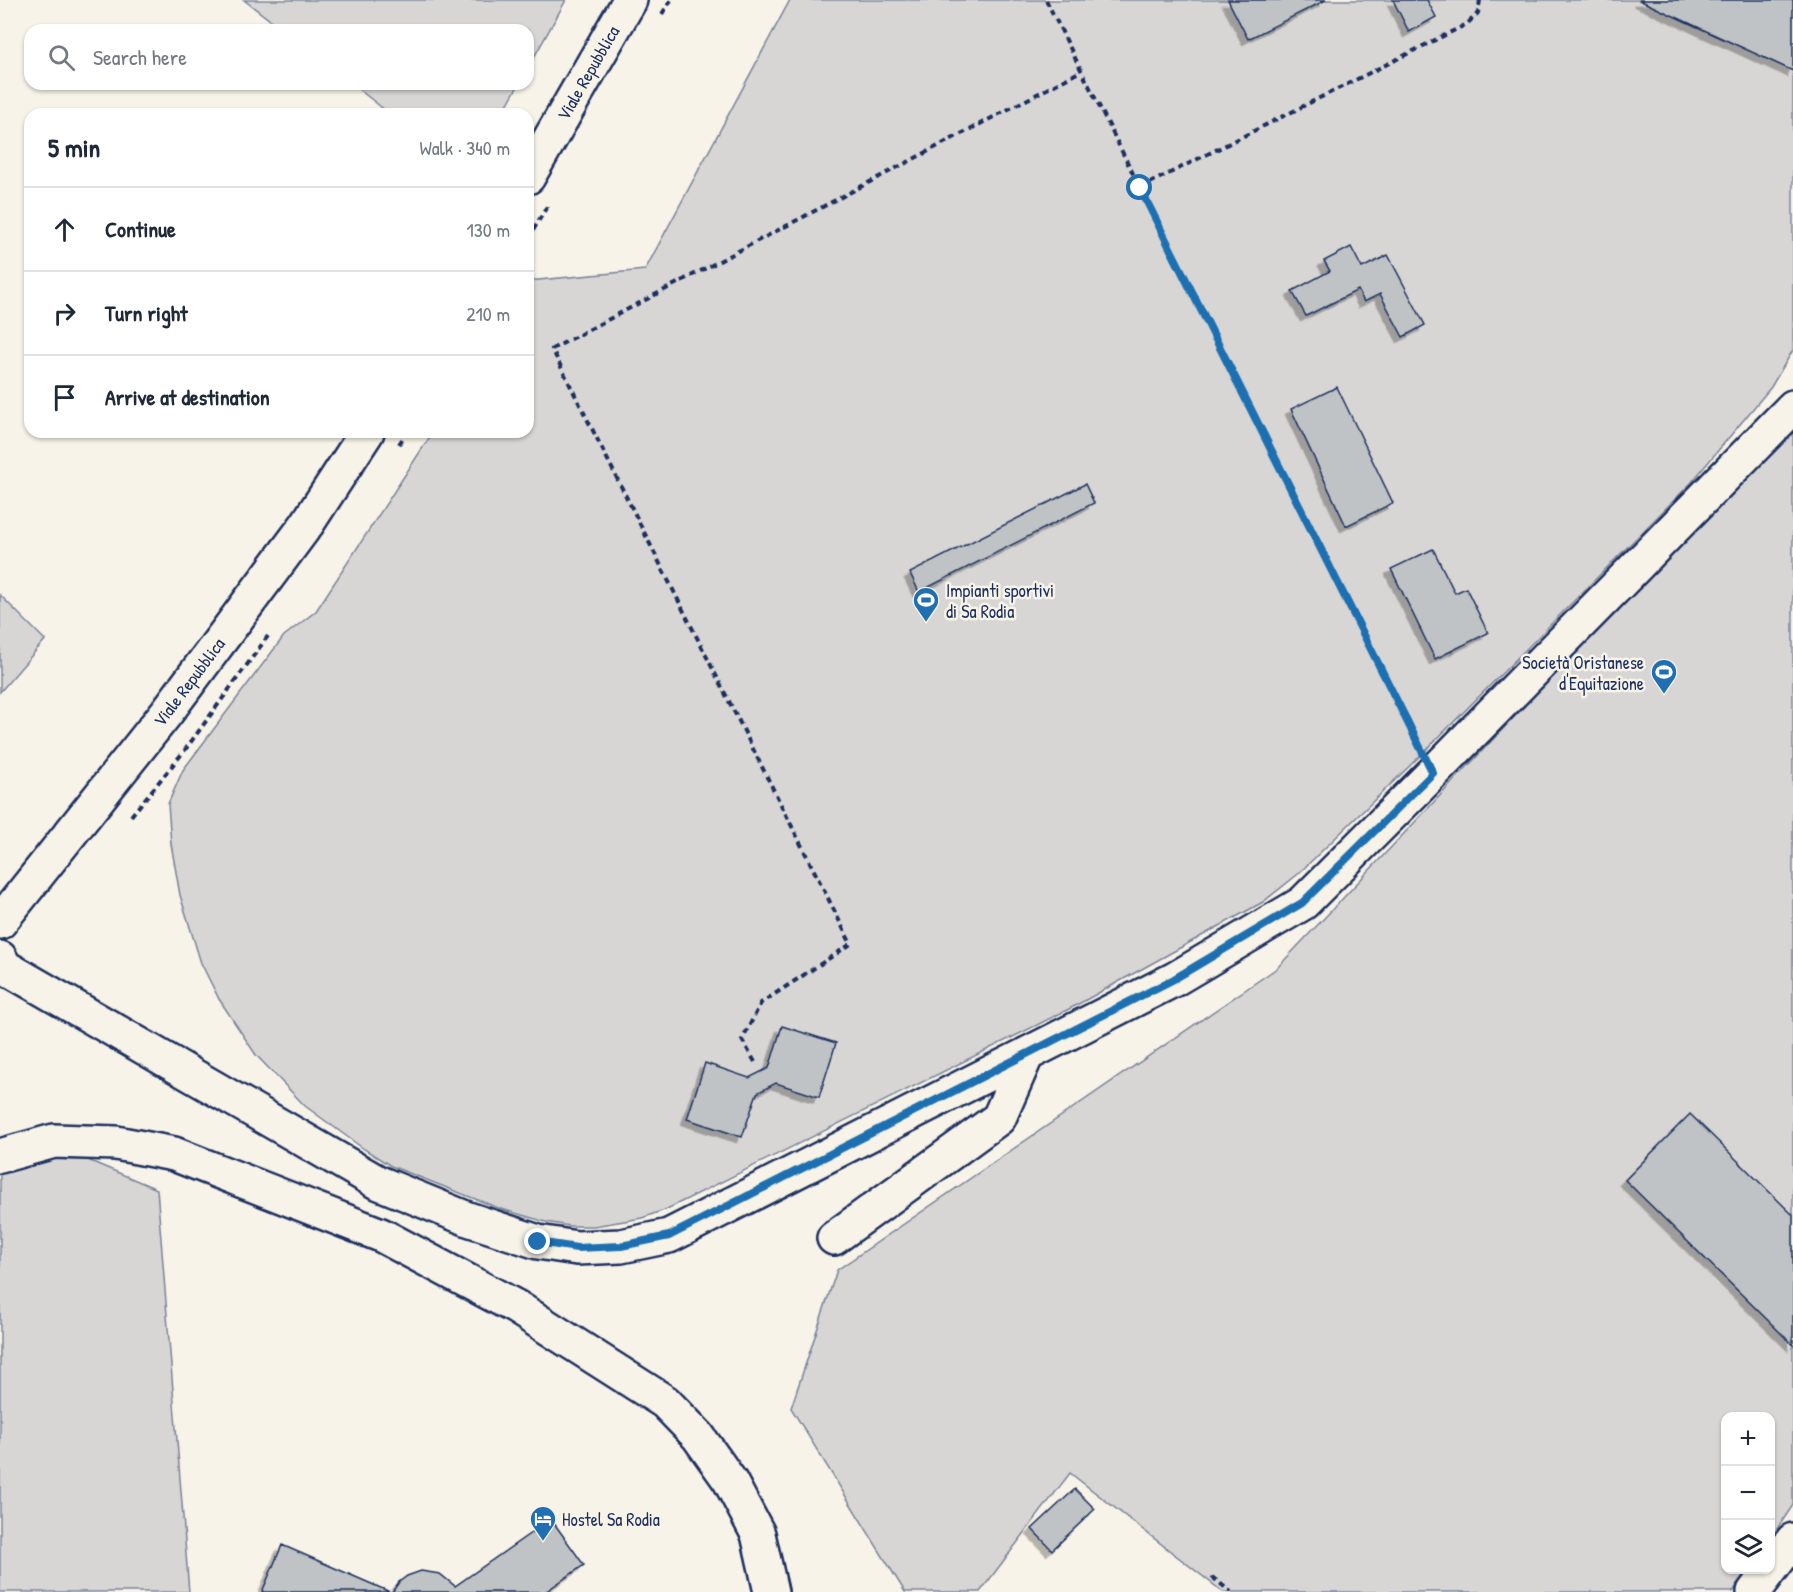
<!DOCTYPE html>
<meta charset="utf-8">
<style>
body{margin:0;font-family:"Patrick Hand",sans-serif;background:#f6f6f7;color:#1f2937}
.controls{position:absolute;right:18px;bottom:18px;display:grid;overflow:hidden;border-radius:12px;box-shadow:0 2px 4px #0004}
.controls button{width:54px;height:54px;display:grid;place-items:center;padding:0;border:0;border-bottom:2px solid #e0e1e3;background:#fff;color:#1f2937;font:30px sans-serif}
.stop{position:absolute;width:18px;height:18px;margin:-14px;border:4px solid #1f6fb2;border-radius:50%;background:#fff}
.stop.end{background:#1f6fb2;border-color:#fff;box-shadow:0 2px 6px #0008}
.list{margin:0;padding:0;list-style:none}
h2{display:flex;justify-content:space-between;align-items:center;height:78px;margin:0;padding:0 24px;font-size:26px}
h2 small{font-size:20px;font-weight:400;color:#747a83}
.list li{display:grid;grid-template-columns:39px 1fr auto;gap:18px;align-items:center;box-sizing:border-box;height:84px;padding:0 24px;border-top:2px solid #e0e1e3}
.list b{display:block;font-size:22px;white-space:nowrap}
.list em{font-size:20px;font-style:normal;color:#747a83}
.icon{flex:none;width:33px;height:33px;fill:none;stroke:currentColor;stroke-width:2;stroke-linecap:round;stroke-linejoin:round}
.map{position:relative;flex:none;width:1793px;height:1592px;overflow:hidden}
.search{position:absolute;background:#fff;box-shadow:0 2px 4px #0004;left:24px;top:24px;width:510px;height:66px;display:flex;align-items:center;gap:15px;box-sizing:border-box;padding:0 21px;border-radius:18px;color:#747a83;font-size:22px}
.panel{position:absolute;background:#fff;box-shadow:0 2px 4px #0004;left:24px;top:108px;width:510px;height:330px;border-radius:18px}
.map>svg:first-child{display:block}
</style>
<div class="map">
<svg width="1793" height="1592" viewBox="0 0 1793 1592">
<defs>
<filter id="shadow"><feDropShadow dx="-5.5" dy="5.5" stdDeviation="0" flood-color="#0004"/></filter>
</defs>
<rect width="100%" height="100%" fill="#f7f3e8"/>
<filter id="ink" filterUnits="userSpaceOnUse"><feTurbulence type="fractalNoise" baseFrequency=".0167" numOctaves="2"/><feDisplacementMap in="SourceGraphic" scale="12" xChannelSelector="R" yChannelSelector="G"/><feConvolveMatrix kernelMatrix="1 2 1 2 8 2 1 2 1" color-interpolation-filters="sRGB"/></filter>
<g filter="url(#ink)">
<path fill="#d7d6d4" stroke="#798299" stroke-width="1.5" d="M 244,0 L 566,0 L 528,68 L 528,30 L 283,30 Z
M 790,0 L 1793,0 L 1793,350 L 1771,387 L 1691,483 L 1425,751 L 1297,875 L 1263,902 L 1073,1007 L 667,1209 L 642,1218 L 594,1226 L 569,1226 L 546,1222 L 501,1209 L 391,1166 L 364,1149 L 305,1106 L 256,1055 L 219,999 L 201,963 L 180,895 L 171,844 L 168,804 L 183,770 L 284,636 L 316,611 L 433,432 L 528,432 L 528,281 L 645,270 Z
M 352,84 L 519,84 L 502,114 L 390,114 Z
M 1793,422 L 1793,1505 L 1771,1538 L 1770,1416 L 1726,1416 L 1726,1570 L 1748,1570 L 1733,1592 L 1223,1592 L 1070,1473 L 980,1592 L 905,1592 L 791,1408 L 837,1270 L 1277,968 Z
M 0,595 L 45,640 L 0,692 Z
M 76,1155 L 157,1189 L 189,1592 L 0,1592 L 0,1163 Z"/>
<path fill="#c0c3c5" stroke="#1b2f5e" stroke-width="1.5" filter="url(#shadow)" d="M 1228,0 L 1326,0 L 1248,39 Z
M 1393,0 L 1427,0 L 1436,17 L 1409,32 Z
M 1639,0 L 1793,0 L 1793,71 Z
M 1351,247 L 1362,268 L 1388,255 L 1425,325 L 1403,337 L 1380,294 L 1364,302 L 1358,290 L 1306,316 L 1292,291 L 1330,271 L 1324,261 Z
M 1337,387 L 1393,503 L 1346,526 L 1291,409 Z
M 1085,484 L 1094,503 L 919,592 L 910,573 Z
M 1433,549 L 1455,593 L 1466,588 L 1488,633 L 1435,659 L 1391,569 Z
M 782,1026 L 836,1043 L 819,1097 L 776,1083 L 757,1093 L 742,1137 L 687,1119 L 705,1063 L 749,1078 L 769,1068 Z
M 1690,1114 L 1793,1215 L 1793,1345 L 1625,1180 Z
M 1075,1489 L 1095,1509 L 1052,1550 L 1032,1529 Z
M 551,1519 L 584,1565 L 545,1592 L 392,1592 L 399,1582 L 407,1576 L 421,1571 L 440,1574 L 455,1586 Z
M 282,1545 L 390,1592 L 262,1592 Z"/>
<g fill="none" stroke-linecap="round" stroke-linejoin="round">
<g stroke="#1b2f5e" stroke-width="38">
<path id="minor" d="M 528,177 L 630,0
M 0,922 L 167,712 L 307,524 L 367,432
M 0,958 L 5,967 L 377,1182 L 468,1219 L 538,1242 L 577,1248 L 621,1246 L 669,1236 L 1175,979 L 1303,903 L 1433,773 L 1793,407
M 0,1156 L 54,1141 L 116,1143 L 174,1154 L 381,1235 L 516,1307 L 665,1402 L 698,1436 L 730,1481 L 758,1534 L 771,1592
M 834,1238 L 999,1118 L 1027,1054
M 1754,1592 L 1793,1540"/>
</g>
<path stroke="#1b2f5e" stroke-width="4" stroke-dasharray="6 4.5" stroke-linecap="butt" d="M 1046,0 L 1418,742
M 662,14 L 671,0
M 1140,188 L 1467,24 L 1478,13 L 1480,0
M 528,239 L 549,203
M 399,444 L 407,432
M 131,816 L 185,750 L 268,636
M 755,1062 L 742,1040 L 761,1003 L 851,944 L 552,349 L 1081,71
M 1212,1577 L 1231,1592"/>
<use href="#minor" stroke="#f7f3e8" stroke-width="33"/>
</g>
</g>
<g fill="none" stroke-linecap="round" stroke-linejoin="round" filter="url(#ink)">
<path stroke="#1f6fb2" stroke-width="8" d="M 538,1242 L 577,1248 L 621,1246 L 669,1236 L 1174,979 L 1302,903 L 1433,773 L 1140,188"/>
</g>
<defs>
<g id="stadium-pin" transform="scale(1.35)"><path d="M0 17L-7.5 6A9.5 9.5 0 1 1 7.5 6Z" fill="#1f6fb2" stroke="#f7f3e8"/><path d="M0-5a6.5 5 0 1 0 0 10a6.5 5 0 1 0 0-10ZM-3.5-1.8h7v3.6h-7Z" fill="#fff"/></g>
<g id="hotel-pin" transform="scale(1.35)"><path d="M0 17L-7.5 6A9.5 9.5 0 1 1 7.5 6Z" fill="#1f6fb2" stroke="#f7f3e8"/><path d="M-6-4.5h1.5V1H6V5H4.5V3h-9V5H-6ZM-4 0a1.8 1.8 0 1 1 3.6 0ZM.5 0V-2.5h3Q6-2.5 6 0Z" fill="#fff"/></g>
</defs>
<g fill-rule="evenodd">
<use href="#stadium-pin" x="926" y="600"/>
<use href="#stadium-pin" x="1664" y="672"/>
<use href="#hotel-pin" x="543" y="1519"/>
</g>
<g text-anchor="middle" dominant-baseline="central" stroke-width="5" stroke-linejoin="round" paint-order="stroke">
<g font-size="18" fill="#1b2f5e" stroke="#f7f3e8">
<text transform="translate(588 73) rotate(-60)">Viale Repubblica</text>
<text transform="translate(189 682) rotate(-53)">Viale Repubblica</text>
</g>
<g font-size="18" fill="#1b2f5e" stroke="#f7f3e8" text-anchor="start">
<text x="946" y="590">Impianti sportivi<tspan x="946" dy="21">di Sa Rodia</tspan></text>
<text x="1644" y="662" text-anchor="end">Società Oristanese<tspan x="1644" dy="21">d'Equitazione</tspan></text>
<text x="562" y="1519">Hostel Sa Rodia</text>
</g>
</g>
</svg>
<div class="controls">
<button>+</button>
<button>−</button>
<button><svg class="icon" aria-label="layers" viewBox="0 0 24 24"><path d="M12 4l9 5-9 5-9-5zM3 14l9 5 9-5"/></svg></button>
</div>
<div class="stop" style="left:1140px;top:188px"></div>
<div class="stop end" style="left:538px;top:1242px"></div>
<div class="search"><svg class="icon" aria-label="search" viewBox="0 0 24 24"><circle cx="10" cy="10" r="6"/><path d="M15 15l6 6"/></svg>Search here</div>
<section class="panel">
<h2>5 min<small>Walk · 340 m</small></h2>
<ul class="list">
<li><svg class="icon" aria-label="ahead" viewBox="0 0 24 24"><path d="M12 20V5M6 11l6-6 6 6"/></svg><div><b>Continue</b></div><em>130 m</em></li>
<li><svg class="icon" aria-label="right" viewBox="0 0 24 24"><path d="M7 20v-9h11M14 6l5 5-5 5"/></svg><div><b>Turn right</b></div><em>210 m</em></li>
<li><svg class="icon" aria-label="arrive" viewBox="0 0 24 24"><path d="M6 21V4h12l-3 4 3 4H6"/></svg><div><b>Arrive at destination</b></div></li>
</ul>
</section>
</div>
